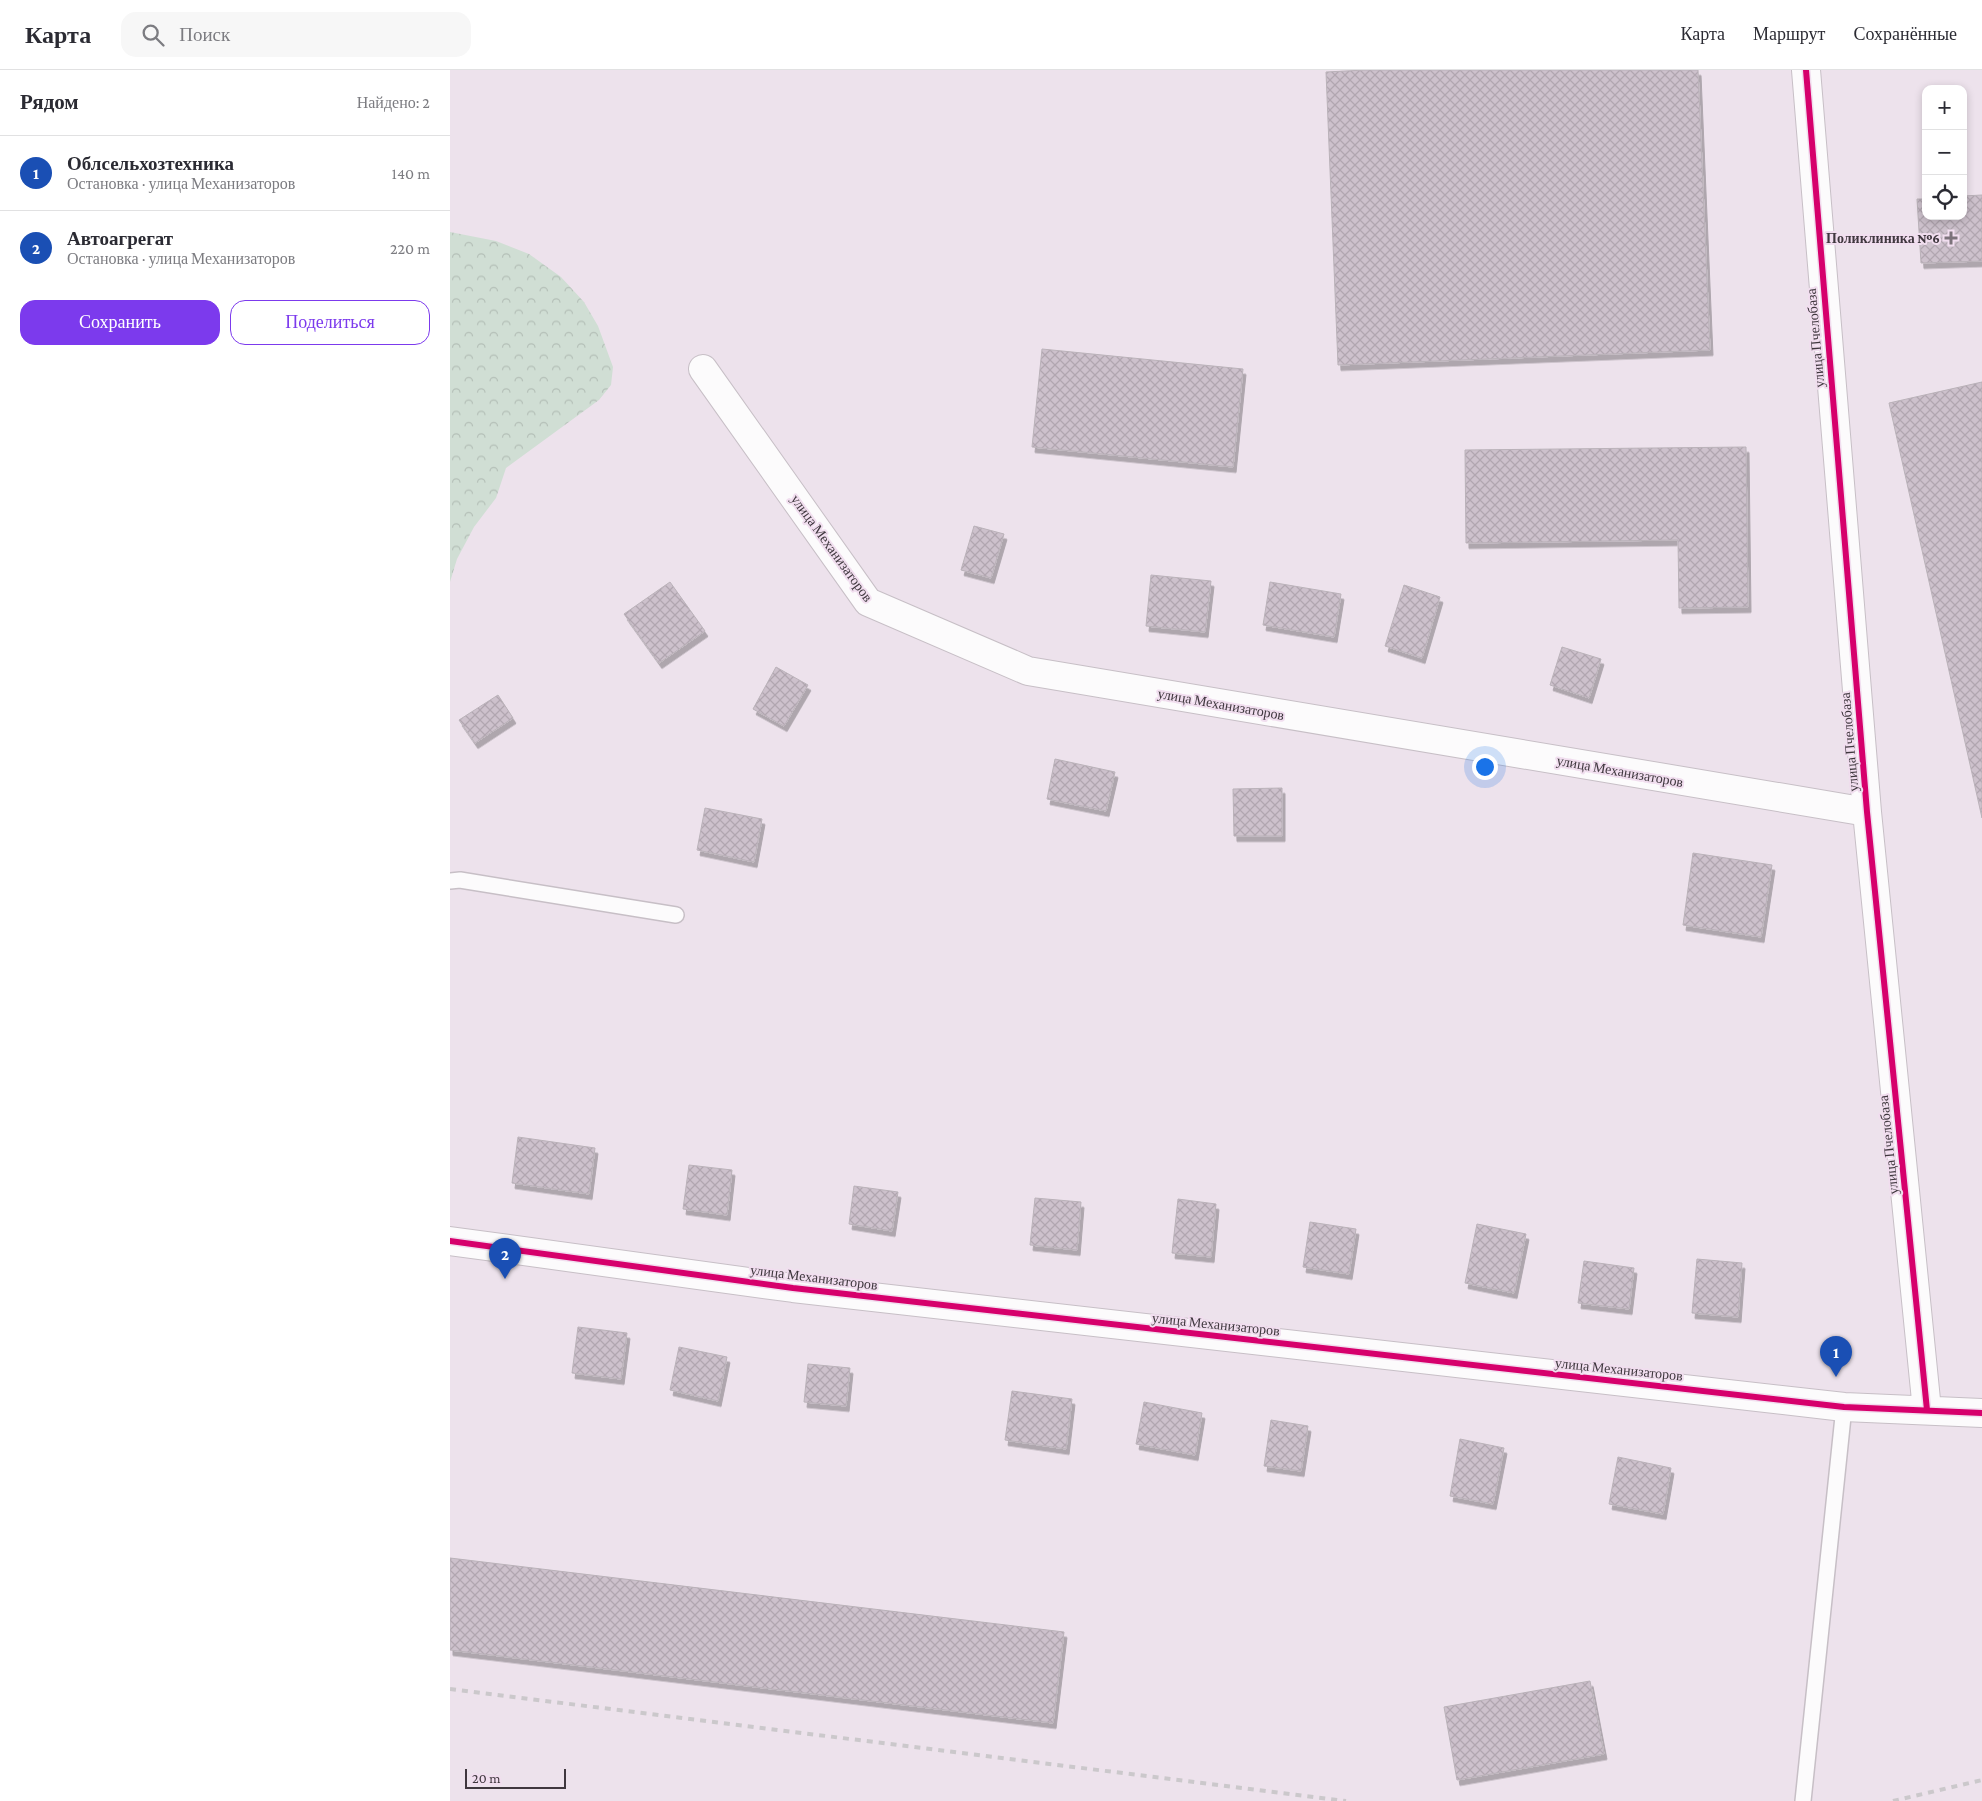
<!DOCTYPE html>
<html lang="ru">
<meta charset="utf-8">
<style>
body{margin:0;font-family:"Crimson Pro",serif;background:#f7f7f7;color:#2b2b33}
.controls{position:absolute;right:15px;top:15px;display:grid;overflow:hidden;border-radius:10px;box-shadow:0 2px 8px #0003}
.controls button{width:45px;height:45px;display:grid;place-items:center;padding:0;border:0;border-bottom:1px solid #e1e1e2;background:#fff;color:#2b2b33;font:25px sans-serif}
.scale{position:absolute;left:15px;bottom:12px;width:101px;box-sizing:border-box;padding-left:5px;border:2px solid #3f373e;border-top:0;font-size:14px;line-height:18px;white-space:nowrap;color:#3f373e;-webkit-text-stroke:4px #f1deef;paint-order:stroke}
.you{position:absolute;left:1034px;top:696px;width:18px;height:18px;margin:-12px;border:4px solid #fff;border-radius:50%;background:#1a73e8;box-shadow:0 0 0 8px #1a73e833}
.badge{display:grid;place-items:center;width:32px;height:32px;border-radius:50%;background:#7c3aed;color:#fff;font-size:16px;font-weight:700}
.pin{position:absolute;translate:-50% -41px;filter:drop-shadow(0 1px 2px #0008)}
.pin::after{content:'';position:absolute;top:26px;width:18px;height:15px;background:inherit;clip-path:polygon(0 0,100% 0,50% 100%)}
.list{margin:0;padding:0;list-style:none}
h2{display:flex;justify-content:space-between;align-items:center;height:65px;margin:0;padding:0 20px;font-size:21px}
h2 small{font-size:16px;font-weight:400;color:#7c7c81}
.list li{display:grid;grid-template-columns:32px 1fr auto;gap:15px;align-items:center;box-sizing:border-box;height:75px;padding:0 20px;border-top:1px solid #e1e1e2}
.list b{display:block;font-size:19px;white-space:nowrap}
.list p{margin:0;font-size:16px;white-space:nowrap;color:#7c7c81}
.list em{font-size:16px;font-style:normal;color:#7c7c81}
.actions{display:flex;gap:10px;padding:15px 20px}
.actions a{flex:1;padding:11px 0;border:1px solid #7c3aed;border-radius:15px;text-align:center;font-size:18px;color:#7c3aed}
.actions .main{background:#7c3aed;color:#fff}
.icon{flex:none;width:28px;height:28px;fill:none;stroke:currentColor;stroke-width:2;stroke-linecap:round;stroke-linejoin:round}
.map{position:relative;flex:none;width:1532px;height:1731px;overflow:hidden}
header{display:flex;align-items:center;gap:30px;box-sizing:border-box;height:70px;padding:0 25px;background:#fff;border-bottom:1px solid #e1e1e2}
header strong{font-size:24px}
nav{display:flex;gap:28px;margin-inline-start:auto;font-size:18px}
.search{width:350px;height:45px;background:#f7f7f7;display:flex;align-items:center;gap:12px;box-sizing:border-box;padding:0 18px;border-radius:15px;color:#7c7c81;font-size:19px}
main{display:flex}
aside{flex:1;background:#fff}
.map>svg:first-child{display:block}
</style>
<header>
<strong>Карта</strong>
<div class="search"><svg class="icon" aria-label="search" viewBox="0 0 24 24"><circle cx="10" cy="10" r="6"/><path d="M15 15l6 6"/></svg>Поиск</div>
<nav><a>Карта</a><a>Маршрут</a><a>Сохранённые</a></nav>
</header>
<main>
<aside>
<h2>Рядом<small>Найдено: 2</small></h2>
<ul class="list">
<li><span class="badge" style="background:#1a4fb4">1</span><div><b>Облсельхозтехника</b><p>Остановка · улица Механизаторов</p></div><em>140 m</em></li>
<li><span class="badge" style="background:#1a4fb4">2</span><div><b>Автоагрегат</b><p>Остановка · улица Механизаторов</p></div><em>220 m</em></li>
</ul>
<div class="actions"><a class="main">Сохранить</a><a>Поделиться</a></div>
</aside>
<div class="map">
<svg width="1532" height="1731" viewBox="0 0 1532 1731">
<defs>
<pattern id="forest-crowns" width="20" height="18" patternUnits="userSpaceOnUse" patternTransform="scale(1.25)"><rect width="20" height="18" fill="#d0ded4"/><path d="M2 6a3 3 0 1 1 6 0M12 15a3 3 0 1 1 6 0" fill="none" stroke="#b4bfb7"/></pattern>
<pattern id="building-cross-hatch" width="8" height="8" patternUnits="userSpaceOnUse" patternTransform="scale(1.25)"><rect width="8" height="8" fill="#cdc1cc"/><path d="M0 0l8 8M0 8l8-8" fill="none" stroke="#b1a6b0"/></pattern>
<filter id="shadow"><feDropShadow dx="3" dy="5.5" stdDeviation="0" flood-color="#0004"/></filter>
</defs>
<rect width="100%" height="100%" fill="#ede2ec"/>
<path fill="url(#forest-crowns)" d="M 0,162 L 46,171 L 79,184 L 111,207 L 134,232 L 148,256 L 163,297 L 161,315 L 149,330 L 56,398 L 46,428 L 24,457 L 7,489 L 0,512 Z"/>
<path fill="url(#building-cross-hatch)" stroke="#bab2b9" filter="url(#shadow)" d="M 915,0 L 1248,0 L 1260,280 L 888,295 L 876,2 Z
M 1532,125 L 1532,191 L 1471,193 L 1467,129 L 1476,129 L 1476,146 L 1513,146 L 1513,126 Z
M 592,279 L 793,299 L 783,397 L 582,377 Z
M 1532,312 L 1532,748 L 1439,333 Z
M 1296,377 L 1298,537 L 1229,538 L 1228,470 L 1016,473 L 1015,380 Z
M 524,456 L 554,464 L 541,508 L 511,500 Z
M 701,505 L 761,511 L 755,562 L 696,556 Z
M 220,512 L 255,561 L 209,593 L 174,544 Z
M 820,512 L 891,524 L 884,567 L 813,555 Z
M 954,515 L 990,527 L 972,588 L 935,576 Z
M 1112,577 L 1151,589 L 1139,628 L 1100,615 Z
M 326,597 L 358,615 L 334,656 L 303,639 Z
M 48,625 L 63,648 L 25,673 L 9,650 Z
M 605,689 L 665,702 L 656,741 L 597,729 Z
M 832,718 L 832,766 L 784,766 L 783,719 Z
M 255,738 L 312,749 L 304,792 L 247,780 Z
M 1243,783 L 1322,795 L 1311,867 L 1233,855 Z
M 68,1067 L 145,1078 L 139,1124 L 62,1113 Z
M 239,1095 L 282,1100 L 277,1145 L 233,1139 Z
M 404,1116 L 448,1122 L 442,1161 L 399,1154 Z
M 585,1128 L 631,1132 L 627,1180 L 580,1175 Z
M 728,1129 L 766,1134 L 761,1187 L 722,1183 Z
M 860,1152 L 906,1159 L 899,1204 L 853,1197 Z
M 1027,1154 L 1076,1164 L 1064,1223 L 1015,1213 Z
M 1247,1189 L 1292,1193 L 1288,1247 L 1242,1243 Z
M 1134,1191 L 1184,1198 L 1179,1239 L 1128,1233 Z
M 128,1257 L 177,1263 L 171,1309 L 122,1303 Z
M 229,1277 L 277,1287 L 268,1331 L 220,1320 Z
M 358,1294 L 400,1298 L 396,1336 L 354,1332 Z
M 562,1321 L 622,1329 L 616,1379 L 555,1370 Z
M 694,1332 L 752,1343 L 745,1385 L 686,1374 Z
M 821,1350 L 858,1356 L 851,1401 L 814,1396 Z
M 1010,1369 L 1054,1378 L 1043,1434 L 1000,1426 Z
M 1168,1387 L 1221,1398 L 1213,1444 L 1159,1434 Z
M 0,1488 L 614,1562 L 603,1653 L 0,1580 Z
M 1140,1611 L 1154,1684 L 1007,1710 L 994,1637 Z"/>
<g fill="none" stroke-linecap="round" stroke-linejoin="round">
<g stroke="#c7bfc6" stroke-width="18">
<path id="service" d="M 0,811 L 10,810 L 226,845
M 1353,1731 L 1394,1337"/>
</g>
<g stroke="#c7bfc6" stroke-width="30">
<path id="minor" d="M 1356,0 L 1417,742 L 1477,1340
M 253,299 L 418,532 L 578,601 L 1417,742
M 0,1171 L 343,1218 L 1394,1337 L 1532,1343"/>
</g>
<use href="#service" stroke="#fcfbfc" stroke-width="15"/>
<use href="#minor" stroke="#fcfbfc" stroke-width="28"/>
<path stroke="#cbc8cb" stroke-width="4" stroke-dasharray="6 6" stroke-linecap="butt" d="M 0,1619 L 896,1731
M 1443,1731 L 1532,1710"/>
<g stroke="#f1deef" stroke-width="9">
<path id="cycleway" d="M 1356,0 L 1417,742 L 1477,1340
M 0,1171 L 343,1218 L 1394,1337 L 1532,1343"/>
</g>
<use href="#cycleway" stroke="#d6006c" stroke-width="6"/>
</g>
<path fill="#7c737b" stroke="#f1deef" stroke-width="2" d="M1498.5 160.5h5v5h5v5h-5v5h-5v-5h-5v-5h5z"/>
<g text-anchor="middle" dominant-baseline="central" stroke-width="4" stroke-linejoin="round" paint-order="stroke">
<g font-size="14" font-weight="bold" fill="#3f373e" stroke="#f1deef" text-anchor="end">
<text x="1490" y="168">Поликлиника №6</text>
</g>
<g font-size="14" fill="#3f373e" stroke="#f1deef">
<text transform="translate(1365 268) rotate(-95)">улица Пчелобаза</text>
<text transform="translate(382 478) rotate(54)">улица Механизаторов</text>
<text transform="translate(771 634) rotate(10)">улица Механизаторов</text>
<text transform="translate(1399 672) rotate(-95)">улица Пчелобаза</text>
<text transform="translate(1170 701) rotate(10)">улица Механизаторов</text>
<text transform="translate(1438 1075) rotate(-96)">улица Пчелобаза</text>
<text transform="translate(364 1207) rotate(7)">улица Механизаторов</text>
<text transform="translate(766 1254) rotate(6)">улица Механизаторов</text>
<text transform="translate(1169 1299) rotate(6)">улица Механизаторов</text>
</g>
</g>
</svg>
<div class="controls">
<button>+</button>
<button>−</button>
<button><svg class="icon" aria-label="locate" viewBox="0 0 24 24"><circle cx="12" cy="12" r="6"/><path d="M12 2v4M12 18v4M2 12h4M18 12h4"/></svg></button>
</div>
<div class="scale">20 m</div>
<div class="you"></div>
<div class="pin badge" style="left:1386px;top:1307px;background:#1a4fb4">1</div>
<div class="pin badge" style="left:55px;top:1209px;background:#1a4fb4">2</div>
</div>
</main>
